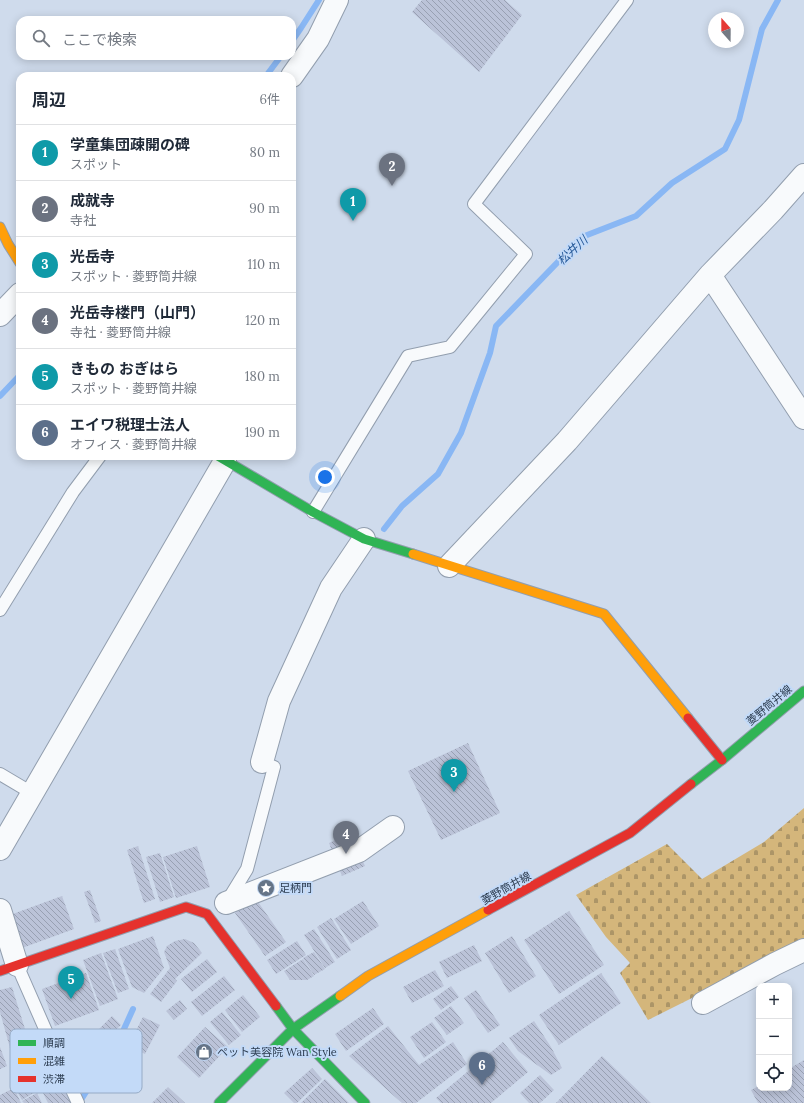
<!DOCTYPE html>
<html lang="ja">
<meta charset="utf-8">
<style>
body{margin:0;font-family:Lora,"Noto Sans JP",serif;background:#f2f2f3;color:#1f2937}
.controls{position:absolute;right:12px;bottom:12px;display:grid;overflow:hidden;border-radius:8px;box-shadow:0 2px 10px #0003}
.controls button{width:36px;height:36px;display:grid;place-items:center;padding:0;border:0;border-bottom:1px solid #e0e1e3;background:#fff;color:#1f2937;font:20px sans-serif}
.compass{position:absolute;left:708px;top:12px;width:36px;height:36px;border-radius:50%;background:#fff;box-shadow:0 2px 10px #0003;rotate:339deg}
.you{position:absolute;left:325px;top:477px;width:14px;height:14px;margin:-10px;border:3px solid #fff;border-radius:50%;background:#1a73e8;box-shadow:0 0 0 6px #1a73e833}
.badge{display:grid;place-items:center;width:26px;height:26px;border-radius:50%;background:#1a73e8;color:#fff;font-size:13px;font-weight:700}
.pin{position:absolute;translate:-50% -33px;filter:drop-shadow(0 1px 2px #0008)}
.pin::after{content:'';position:absolute;top:21px;width:14px;height:12px;background:inherit;clip-path:polygon(0 0,100% 0,50% 100%)}
.list{margin:0;padding:0;list-style:none}
h2{display:flex;justify-content:space-between;align-items:center;height:52px;margin:0;padding:0 16px;font-size:17px}
h2 small{font-size:13px;font-weight:400;color:#747a83}
.list li{display:grid;grid-template-columns:26px 1fr auto;gap:12px;align-items:center;box-sizing:border-box;height:56px;padding:0 16px;border-top:1px solid #e0e1e3}
.list b{display:block;font-size:15px;white-space:nowrap}
.list p{margin:0;font-size:13px;white-space:nowrap;color:#747a83}
.list em{font-size:13px;font-style:normal;color:#747a83}
.icon{flex:none;width:22px;height:22px;fill:none;stroke:currentColor;stroke-width:2;stroke-linecap:round;stroke-linejoin:round}
.map{position:relative;flex:none;width:804px;height:1103px;overflow:hidden}
.search{position:absolute;background:#fff;box-shadow:0 2px 10px #0003;left:16px;top:16px;width:280px;height:44px;display:flex;align-items:center;gap:10px;box-sizing:border-box;padding:0 14px;border-radius:12px;color:#747a83;font-size:15px}
.panel{position:absolute;background:#fff;box-shadow:0 2px 10px #0003;left:16px;top:72px;width:280px;height:388px;border-radius:12px}
.map>svg:first-child{display:block}
</style>
<div class="map">
<svg width="804" height="1103" viewBox="0 0 804 1103">
<defs>
<pattern id="cemetery-stones" width="16" height="16" patternUnits="userSpaceOnUse"><rect width="16" height="16" fill="#d4b67b"/><path d="M2 7V4a2 2 0 0 1 4 0v3zM10 15v-3a2 2 0 0 1 4 0v3z" fill="#ac9567"/></pattern>
<pattern id="building-back-hatch" width="6" height="6" patternUnits="userSpaceOnUse"><rect width="6" height="6" fill="#bbc3d8"/><path d="M-1 5l2 2M0 0l6 6M5-1l2 2" fill="none" stroke="#98a0b2"/></pattern>
</defs>
<rect width="100%" height="100%" fill="#cfdbec"/>
<path fill="url(#cemetery-stones)" d="M 804,808 L 804,942 L 648,1020 L 620,973 L 630,963 L 606,937 L 576,895 L 667,844 L 702,879 L 764,842 Z"/>
<g fill="none" stroke-linecap="round" stroke-linejoin="round">
<path stroke="#89b7f4" stroke-width="6" d="M 292,41 L 301,28 L 319,0
M 266,76 L 281,56
M 0,396 L 20,375
M 384,529 L 402,506 L 438,474 L 461,433 L 490,353 L 496,326 L 582,237 L 636,216 L 672,183 L 725,149 L 739,120 L 762,29 L 778,0
M 79,1103 L 119,1040 L 133,1009"/>
</g>
<path fill="url(#building-back-hatch)" d="M 422,0 L 505,0 L 522,15 L 479,72 L 412,12 Z
M 468,743 L 500,813 L 441,840 L 408,771 Z
M 350,833 L 365,866 L 342,876 L 329,843 Z
M 138,846 L 155,899 L 144,903 L 127,850 Z
M 197,846 L 210,887 L 176,898 L 163,857 Z
M 160,853 L 174,897 L 160,902 L 146,857 Z
M 90,890 L 101,921 L 95,923 L 84,892 Z
M 62,896 L 74,929 L 22,948 L 10,915 Z
M 256,899 L 286,942 L 265,956 L 235,913 Z
M 363,901 L 379,926 L 351,944 L 334,919 Z
M 569,911 L 604,965 L 559,994 L 524,940 Z
M 331,918 L 351,950 L 337,959 L 317,927 Z
M 314,929 L 335,962 L 325,968 L 304,935 Z
M 153,936 L 164,968 L 144,993 L 132,987 L 118,949 Z
M 512,936 L 536,976 L 509,993 L 485,953 Z
M 185,939 L 194,943 L 202,953 L 175,979 L 177,981 L 161,1002 L 150,994 L 170,968 L 164,952 L 167,946 L 175,941 Z
M 297,941 L 306,955 L 276,974 L 267,960 Z
M 474,945 L 482,961 L 447,978 L 439,962 Z
M 115,949 L 129,989 L 118,993 L 103,953 Z
M 314,952 L 325,969 L 314,975 L 303,958 Z
M 101,953 L 118,999 L 100,1006 L 83,960 Z
M 207,959 L 217,972 L 192,992 L 181,979 Z
M 303,959 L 314,976 L 307,980 L 290,980 L 284,971 Z
M 435,970 L 444,986 L 412,1003 L 403,987 Z
M 86,973 L 99,1010 L 55,1026 L 42,989 Z
M 601,973 L 621,1003 L 559,1045 L 539,1015 Z
M 224,976 L 235,990 L 202,1016 L 191,1002 Z
M 451,986 L 459,997 L 441,1010 L 433,999 Z
M 12,987 L 29,1042 L 10,1048 L 0,1012 L 0,990 Z
M 476,990 L 500,1025 L 488,1033 L 464,998 Z
M 243,995 L 260,1017 L 242,1032 L 225,1010 Z
M 180,1000 L 187,1009 L 174,1020 L 166,1011 Z
M 451,1006 L 464,1023 L 447,1035 L 434,1018 Z
M 373,1008 L 384,1024 L 346,1051 L 335,1034 Z
M 222,1012 L 241,1035 L 229,1045 L 210,1022 Z
M 112,1016 L 121,1025 L 106,1039 L 98,1030 Z
M 143,1017 L 160,1025 L 145,1054 L 128,1046 Z
M 534,1021 L 551,1047 L 562,1068 L 551,1075 L 518,1051 L 509,1038 Z
M 432,1022 L 446,1042 L 424,1058 L 410,1037 Z
M 388,1026 L 419,1065 L 453,1042 L 467,1064 L 416,1103 L 402,1103 L 349,1056 Z
M 205,1027 L 228,1047 L 199,1078 L 177,1057 Z
M 503,1042 L 528,1072 L 491,1103 L 441,1103 L 436,1098 Z
M 0,1047 L 7,1066 L 0,1069 Z
M 602,1056 L 651,1103 L 556,1103 Z
M 804,1060 L 804,1103 L 758,1103 L 751,1090 L 759,1086 L 759,1088 L 789,1088 L 789,1069 Z
M 312,1068 L 322,1079 L 297,1103 L 294,1103 L 284,1093 Z
M 54,1070 L 71,1103 L 48,1103 L 36,1079 Z
M 540,1075 L 554,1090 L 540,1103 L 529,1103 L 520,1093 Z
M 325,1079 L 349,1103 L 301,1103 Z
M 32,1080 L 39,1090 L 22,1100 L 16,1090 Z
M 168,1087 L 185,1103 L 152,1103 Z
M 14,1088 L 21,1103 L 0,1103 L 0,1095 Z
M 37,1093 L 42,1103 L 24,1103 L 22,1101 Z"/>
<g fill="none" stroke-linecap="round" stroke-linejoin="round">
<g stroke="#929eae" stroke-width="14">
<path id="lane" d="M 313,512 L 408,356 L 450,347 L 526,254 L 474,204 L 627,0
M 0,610 L 73,492 L 100,456
M 0,774 L 32,793
M 228,900 L 247,869 L 274,767 L 262,762
M 17,965 L 67,1079 L 78,1103"/>
</g>
<g stroke="#929eae" stroke-width="24">
<path id="street" d="M 292,76 L 318,39 L 337,0
M 710,275 L 804,418
M 0,315 L 20,294
M 449,566 L 567,441 L 710,275 L 773,210 L 804,175
M 262,762 L 279,701 L 331,588 L 364,539
M 0,849 L 225,461
M 226,903 L 359,851 L 393,827
M 0,910 L 17,965
M 703,1003 L 775,964 L 804,950"/>
</g>
<g stroke="#929eae" stroke-width="11">
<path id="fast" d="M 218,456 L 313,512 L 364,539 L 413,554
M 691,784 L 722,760 L 804,691
M 276,1006 L 293,1029 L 365,1103
M 219,1103 L 293,1029 L 340,996"/>
</g>
<g stroke="#929eae" stroke-width="11">
<path id="slow" d="M 0,227 L 8,244 L 20,263
M 413,554 L 604,614 L 688,718
M 340,996 L 368,976 L 488,910"/>
</g>
<g stroke="#929eae" stroke-width="11">
<path id="jam" d="M 688,718 L 722,760
M 488,910 L 630,833 L 691,784
M 0,971 L 186,907 L 207,914 L 276,1006"/>
</g>
<use href="#lane" stroke="#f8fafc" stroke-width="12"/>
<use href="#street" stroke="#f8fafc" stroke-width="22"/>
<use href="#fast" stroke="#30b455" stroke-width="9"/>
<use href="#slow" stroke="#ff9f0a" stroke-width="9"/>
<use href="#jam" stroke="#e5322d" stroke-width="9"/>
</g>
<defs>
<g id="sight-disc" transform="scale(0.9)"><circle r="9.5" fill="#657487" stroke="#c3daf8"/><path d="M0-6L1.8-2.2L6-1.7L2.9 1.2L3.7 5.4L0 3.3L-3.7 5.4L-2.9 1.2L-6-1.7L-1.8-2.2Z" fill="#fff"/></g>
<g id="shop-disc" transform="scale(0.9)"><circle r="9.5" fill="#657487" stroke="#c3daf8"/><path d="M-5-2.5h2.3a2.7 3.5 0 0 1 5.4 0H5L5.5 6h-11ZM-1.5-2.5h3a1.5 2.3 0 0 0-3 0Z" fill="#fff"/></g>
</defs>
<g fill-rule="evenodd">
<use href="#sight-disc" x="266" y="888"/>
<use href="#shop-disc" x="204" y="1052"/>
</g>
<g text-anchor="middle" dominant-baseline="central" stroke-width="4" stroke-linejoin="round" paint-order="stroke">
<g font-size="11" fill="#2c3c50" stroke="#c3daf8">
<text transform="translate(769 705) rotate(-40)">菱野筒井線</text>
<text transform="translate(506 888) rotate(-29)">菱野筒井線</text>
</g>
<g font-size="11" fill="#2c3c50" stroke="#c3daf8" text-anchor="start">
<text x="279" y="888">足柄門</text>
<text x="217" y="1052">ペット美容院 Wan Style</text>
</g>
<g font-size="12" font-style="italic" fill="#235797" stroke="#c3daf8">
<text transform="translate(572 250) rotate(-42)">松井川</text>
</g>
</g>
<rect x="10" y="1029" width="132" height="64" rx="6" fill="#c3daf8" stroke="#96abc6" stroke-width="1"/>
<rect x="18" y="1040" width="18" height="6" fill="#30b455"/>
<rect x="18" y="1058" width="18" height="6" fill="#ff9f0a"/>
<rect x="18" y="1076" width="18" height="6" fill="#e5322d"/>
<g font-size="11" fill="#2c3c50">
<text x="43" y="1047">順調</text>
<text x="43" y="1065">混雑</text>
<text x="43" y="1083">渋滞</text>
</g>
</svg>
<div class="controls">
<button>+</button>
<button>−</button>
<button><svg class="icon" aria-label="locate" viewBox="0 0 24 24"><circle cx="12" cy="12" r="6"/><path d="M12 2v4M12 18v4M2 12h4M18 12h4"/></svg></button>
</div>
<svg class="compass" viewBox="-18 -18 36 36"><path d="M0-13l5 13h-10z" fill="#e53935"/><path d="M0 13l5-13h-10z" fill="#747a83"/></svg>
<div class="you"></div>
<div class="pin badge" style="left:353px;top:221px;background:#0f9aa8">1</div>
<div class="pin badge" style="left:392px;top:186px;background:#6b7280">2</div>
<div class="pin badge" style="left:454px;top:792px;background:#0f9aa8">3</div>
<div class="pin badge" style="left:346px;top:854px;background:#6b7280">4</div>
<div class="pin badge" style="left:71px;top:999px;background:#0f9aa8">5</div>
<div class="pin badge" style="left:482px;top:1085px;background:#5c6f8a">6</div>
<div class="search"><svg class="icon" aria-label="search" viewBox="0 0 24 24"><circle cx="10" cy="10" r="6"/><path d="M15 15l6 6"/></svg>ここで検索</div>
<section class="panel">
<h2>周辺<small>6件</small></h2>
<ul class="list">
<li><span class="badge" style="background:#0f9aa8">1</span><div><b>学童集団疎開の碑</b><p>スポット</p></div><em>80 m</em></li>
<li><span class="badge" style="background:#6b7280">2</span><div><b>成就寺</b><p>寺社</p></div><em>90 m</em></li>
<li><span class="badge" style="background:#0f9aa8">3</span><div><b>光岳寺</b><p>スポット · 菱野筒井線</p></div><em>110 m</em></li>
<li><span class="badge" style="background:#6b7280">4</span><div><b>光岳寺楼門（山門）</b><p>寺社 · 菱野筒井線</p></div><em>120 m</em></li>
<li><span class="badge" style="background:#0f9aa8">5</span><div><b>きもの おぎはら</b><p>スポット · 菱野筒井線</p></div><em>180 m</em></li>
<li><span class="badge" style="background:#5c6f8a">6</span><div><b>エイワ税理士法人</b><p>オフィス · 菱野筒井線</p></div><em>190 m</em></li>
</ul>
</section>
</div>
